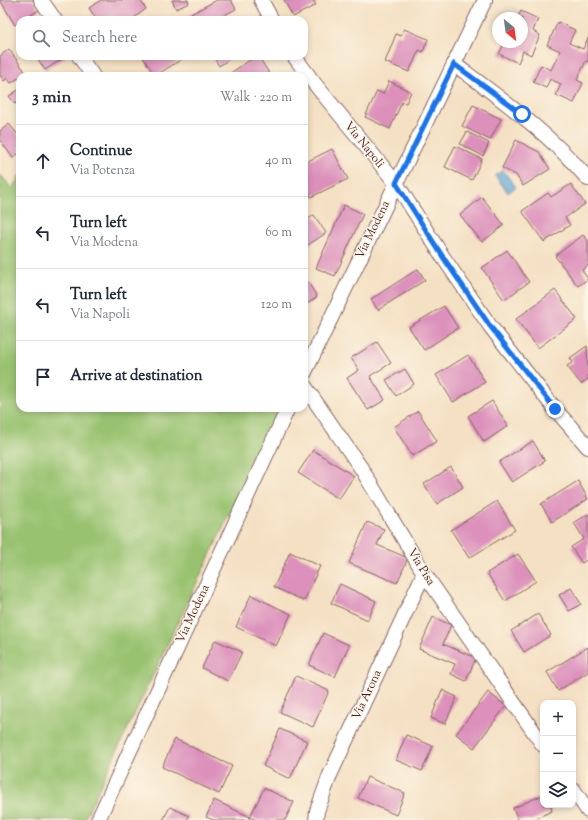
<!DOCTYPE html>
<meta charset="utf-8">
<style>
body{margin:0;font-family:"Sorts Mill Goudy",serif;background:#f2f2f3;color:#1f2937}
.controls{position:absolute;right:12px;bottom:12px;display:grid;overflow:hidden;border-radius:8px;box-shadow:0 2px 6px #0003}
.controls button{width:36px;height:36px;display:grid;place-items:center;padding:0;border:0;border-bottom:1px solid #e0e1e3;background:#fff;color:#1f2937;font:20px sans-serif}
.compass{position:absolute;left:492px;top:12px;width:36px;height:36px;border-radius:50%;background:#fff;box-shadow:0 2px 6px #0003;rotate:151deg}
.stop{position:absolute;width:12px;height:12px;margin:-9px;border:3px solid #1a73e8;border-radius:50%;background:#fff}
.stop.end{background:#1a73e8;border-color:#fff;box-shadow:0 1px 4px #0008}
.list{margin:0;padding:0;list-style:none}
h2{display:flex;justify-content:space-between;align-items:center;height:52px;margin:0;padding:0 16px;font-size:17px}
h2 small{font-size:13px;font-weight:400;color:#747a83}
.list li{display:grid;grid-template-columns:26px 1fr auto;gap:12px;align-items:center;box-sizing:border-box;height:72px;padding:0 16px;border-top:1px solid #e0e1e3}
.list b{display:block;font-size:15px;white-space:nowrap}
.list p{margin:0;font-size:13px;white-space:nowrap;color:#747a83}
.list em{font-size:13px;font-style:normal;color:#747a83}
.icon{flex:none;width:22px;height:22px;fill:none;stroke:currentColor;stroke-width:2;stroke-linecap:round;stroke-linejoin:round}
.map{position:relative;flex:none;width:588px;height:820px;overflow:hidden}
.search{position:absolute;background:#fff;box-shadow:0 2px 6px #0003;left:16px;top:16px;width:292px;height:44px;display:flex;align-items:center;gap:10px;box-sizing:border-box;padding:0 14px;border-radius:12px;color:#747a83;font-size:15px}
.panel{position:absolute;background:#fff;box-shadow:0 2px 6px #0003;left:16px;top:72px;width:292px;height:340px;border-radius:12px}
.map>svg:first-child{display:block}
</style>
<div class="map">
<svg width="588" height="820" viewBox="0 0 588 820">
<rect width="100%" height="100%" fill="#fcf5e5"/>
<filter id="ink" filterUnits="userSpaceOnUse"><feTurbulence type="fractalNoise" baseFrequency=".025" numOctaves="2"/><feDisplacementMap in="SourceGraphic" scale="8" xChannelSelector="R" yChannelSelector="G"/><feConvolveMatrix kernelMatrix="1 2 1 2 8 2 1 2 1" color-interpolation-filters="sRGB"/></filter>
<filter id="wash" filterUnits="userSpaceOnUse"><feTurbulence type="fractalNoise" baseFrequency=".012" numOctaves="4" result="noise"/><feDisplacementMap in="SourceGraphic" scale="16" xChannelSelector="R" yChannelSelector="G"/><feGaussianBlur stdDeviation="0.9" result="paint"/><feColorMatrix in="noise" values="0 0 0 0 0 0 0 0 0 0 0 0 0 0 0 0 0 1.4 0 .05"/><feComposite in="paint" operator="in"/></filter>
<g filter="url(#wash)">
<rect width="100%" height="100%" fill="#f4e0c3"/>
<path fill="#98c26f" stroke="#71704d" d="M 0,174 L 12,189 L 20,175 L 20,408 L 280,408 L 84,820 L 0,820 Z"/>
<path fill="#5ba3d2" stroke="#52617e" d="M 503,170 L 516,187 L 508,193 L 495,176 Z"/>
<g id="blocks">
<path fill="#dc90bb" d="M 0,0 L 33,0 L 39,10 L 23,20 L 20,20 L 20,22 L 15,25 Z
M 101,0 L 140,0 L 146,9 L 131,20 L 97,20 L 89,8 Z
M 172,0 L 188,0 L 189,3 L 176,9 Z
M 217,0 L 231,0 L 236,9 L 215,20 L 189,20 L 187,16 Z
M 284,0 L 313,0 L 316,5 L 293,17 Z
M 521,11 L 538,19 L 533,31 L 540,35 L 531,55 L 523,51 L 518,63 L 499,54 L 505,42 L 515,45 L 516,42 L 522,42 L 522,18 L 517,18 Z
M 558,22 L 575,30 L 569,43 L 583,49 L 588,38 L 588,62 L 586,61 L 577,80 L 583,83 L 574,103 L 556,95 L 561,84 L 550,79 L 546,88 L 533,82 L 541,65 L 551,70 L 560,51 L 547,45 Z
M 404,29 L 428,39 L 423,52 L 419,50 L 409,72 L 385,62 L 396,34 L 401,36 Z
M 9,49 L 26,73 L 11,83 L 7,78 L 4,81 L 0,75 L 0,56 Z
M 36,56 L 67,56 L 45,70 Z
M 142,56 L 180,56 L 182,59 L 155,76 Z
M 213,56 L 234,56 L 219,66 Z
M 256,56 L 258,56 L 271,76 L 226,76 Z
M 389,81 L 411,92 L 406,103 L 402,102 L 390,129 L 365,117 L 377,91 L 383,94 Z
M 20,89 L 20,106 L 18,102 L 15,104 L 9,96 Z
M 473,105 L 501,119 L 490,140 L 462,126 Z
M 9,124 L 20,137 L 20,152 L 13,158 L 0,140 L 0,131 Z
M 467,132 L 489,143 L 483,156 L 460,144 Z
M 516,140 L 539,152 L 550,169 L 523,186 L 516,175 L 502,168 Z
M 455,146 L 482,159 L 472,180 L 445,167 Z
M 332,149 L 348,179 L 311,197 L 304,183 L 304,163 Z
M 571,184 L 585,204 L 565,218 L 570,225 L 544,242 L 522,211 L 548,193 L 551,197 Z
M 482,197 L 504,225 L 482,242 L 460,215 Z
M 344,205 L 363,214 L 335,276 L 316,268 Z
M 314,215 L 326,233 L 305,247 L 304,245 L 304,222 Z
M 583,235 L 588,241 L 588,265 L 582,270 L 588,279 L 578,286 L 555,256 Z
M 507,250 L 529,282 L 504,300 L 482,268 Z
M 418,269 L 425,280 L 378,310 L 371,299 Z
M 308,282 L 317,297 L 304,306 L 304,285 Z
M 555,290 L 577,319 L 538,348 L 516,319 Z
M 444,306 L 458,328 L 424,350 L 409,327 Z
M 377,342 L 391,363 L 370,376 L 385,400 L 368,410 L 347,378 L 359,370 L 351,358 Z
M 587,346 L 588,379 L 581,384 L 567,366 L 573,362 L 570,358 Z
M 468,355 L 485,382 L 453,402 L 436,375 Z
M 405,369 L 414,384 L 396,396 L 386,380 Z
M 492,401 L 508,426 L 484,442 L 468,416 Z
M 418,411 L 437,441 L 412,456 L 394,427 Z
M 533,441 L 545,461 L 512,482 L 499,462 Z
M 313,450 L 354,476 L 339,499 L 298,473 Z
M 451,467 L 463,487 L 437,504 L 424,484 Z
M 578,481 L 588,499 L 552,522 L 541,504 Z
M 497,501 L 515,530 L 469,558 L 451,530 Z
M 588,514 L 588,559 L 582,563 L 571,547 L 584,539 L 574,523 Z
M 367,522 L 384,529 L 377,545 L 408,558 L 397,583 L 349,563 Z
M 290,552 L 320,566 L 304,601 L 274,587 Z
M 518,554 L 536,581 L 505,601 L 487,573 Z
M 340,584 L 376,601 L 368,620 L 331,603 Z
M 571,588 L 581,604 L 569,611 L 559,595 Z
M 251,595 L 291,614 L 276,646 L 236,627 Z
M 538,614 L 551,635 L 524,652 L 511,631 Z
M 433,617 L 451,625 L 443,644 L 476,658 L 466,681 L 451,674 L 455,664 L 419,649 Z
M 323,633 L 349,645 L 335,677 L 309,665 Z
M 215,640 L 242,652 L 228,681 L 202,668 Z
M 588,647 L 588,672 L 558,691 L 547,672 Z
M 296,676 L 329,691 L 313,727 L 280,712 Z
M 442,690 L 457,697 L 445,724 L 431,718 Z
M 488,692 L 506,706 L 474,748 L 456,734 Z
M 280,729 L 307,741 L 290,779 L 263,766 Z
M 406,735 L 433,746 L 422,771 L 396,760 Z
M 175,739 L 232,766 L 219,794 L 162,767 Z
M 367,777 L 405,793 L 396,815 L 358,798 Z
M 264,788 L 294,802 L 285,820 L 256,820 L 250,817 L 249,820 L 213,820 L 206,817 L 214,800 L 250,817 Z
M 543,795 L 543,805 L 550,805 L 552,811 L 532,820 L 518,820 L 513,808 Z
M 170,807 L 189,816 L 187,820 L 163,820 Z"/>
</g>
</g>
<g filter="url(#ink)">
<use href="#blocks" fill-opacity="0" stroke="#866360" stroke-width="1"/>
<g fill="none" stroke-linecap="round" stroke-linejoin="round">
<g stroke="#866360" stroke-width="16">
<path id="minor" d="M 41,0 L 55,20
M 261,0 L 272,20
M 79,56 L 93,76
M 294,56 L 314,83 L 396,183 L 443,257 L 490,326 L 555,409 L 588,447
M 454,64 C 501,99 549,133 588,179
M 304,374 L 485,0
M 304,385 L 361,468 L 424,573 L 543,745
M 573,789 L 588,811
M 98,820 L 288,408
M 316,820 L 317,811 L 330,775 L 424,573"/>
</g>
<use href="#minor" stroke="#fff" stroke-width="14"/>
</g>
</g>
<g fill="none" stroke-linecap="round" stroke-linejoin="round" filter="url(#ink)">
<path stroke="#1a73e8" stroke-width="5" d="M 522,114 L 454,64 L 396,183 L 443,257 L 490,326 L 555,409"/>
</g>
<g text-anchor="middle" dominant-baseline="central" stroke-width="3" stroke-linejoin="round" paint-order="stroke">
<g font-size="12" fill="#4a1f2b" stroke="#fcf5e5">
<text transform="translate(364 145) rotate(51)">Via Napoli</text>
<text transform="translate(373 230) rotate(-64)">Via Modena</text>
<text transform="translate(421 567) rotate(58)">Via Pisa</text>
<text transform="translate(193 614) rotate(-65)">Via Modena</text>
<text transform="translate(367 695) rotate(-65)">Via Arona</text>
</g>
</g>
</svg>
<div class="controls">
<button>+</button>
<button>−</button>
<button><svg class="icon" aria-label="layers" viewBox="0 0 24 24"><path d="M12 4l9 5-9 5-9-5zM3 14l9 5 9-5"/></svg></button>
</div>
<svg class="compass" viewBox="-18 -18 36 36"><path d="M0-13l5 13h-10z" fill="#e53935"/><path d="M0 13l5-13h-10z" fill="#747a83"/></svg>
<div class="stop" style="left:522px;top:114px"></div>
<div class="stop end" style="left:555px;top:409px"></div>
<div class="search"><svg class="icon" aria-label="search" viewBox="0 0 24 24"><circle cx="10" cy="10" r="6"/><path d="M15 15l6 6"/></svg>Search here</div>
<section class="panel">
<h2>3 min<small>Walk · 220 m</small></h2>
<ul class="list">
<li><svg class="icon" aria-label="ahead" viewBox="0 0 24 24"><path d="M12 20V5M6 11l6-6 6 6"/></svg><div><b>Continue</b><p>Via Potenza</p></div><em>40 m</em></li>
<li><svg class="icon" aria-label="left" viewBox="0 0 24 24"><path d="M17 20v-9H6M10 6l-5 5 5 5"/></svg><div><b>Turn left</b><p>Via Modena</p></div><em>60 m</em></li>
<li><svg class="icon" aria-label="left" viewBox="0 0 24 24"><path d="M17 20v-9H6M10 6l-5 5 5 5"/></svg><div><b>Turn left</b><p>Via Napoli</p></div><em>120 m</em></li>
<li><svg class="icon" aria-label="arrive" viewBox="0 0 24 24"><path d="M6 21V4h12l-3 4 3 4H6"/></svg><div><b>Arrive at destination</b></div></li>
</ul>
</section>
</div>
